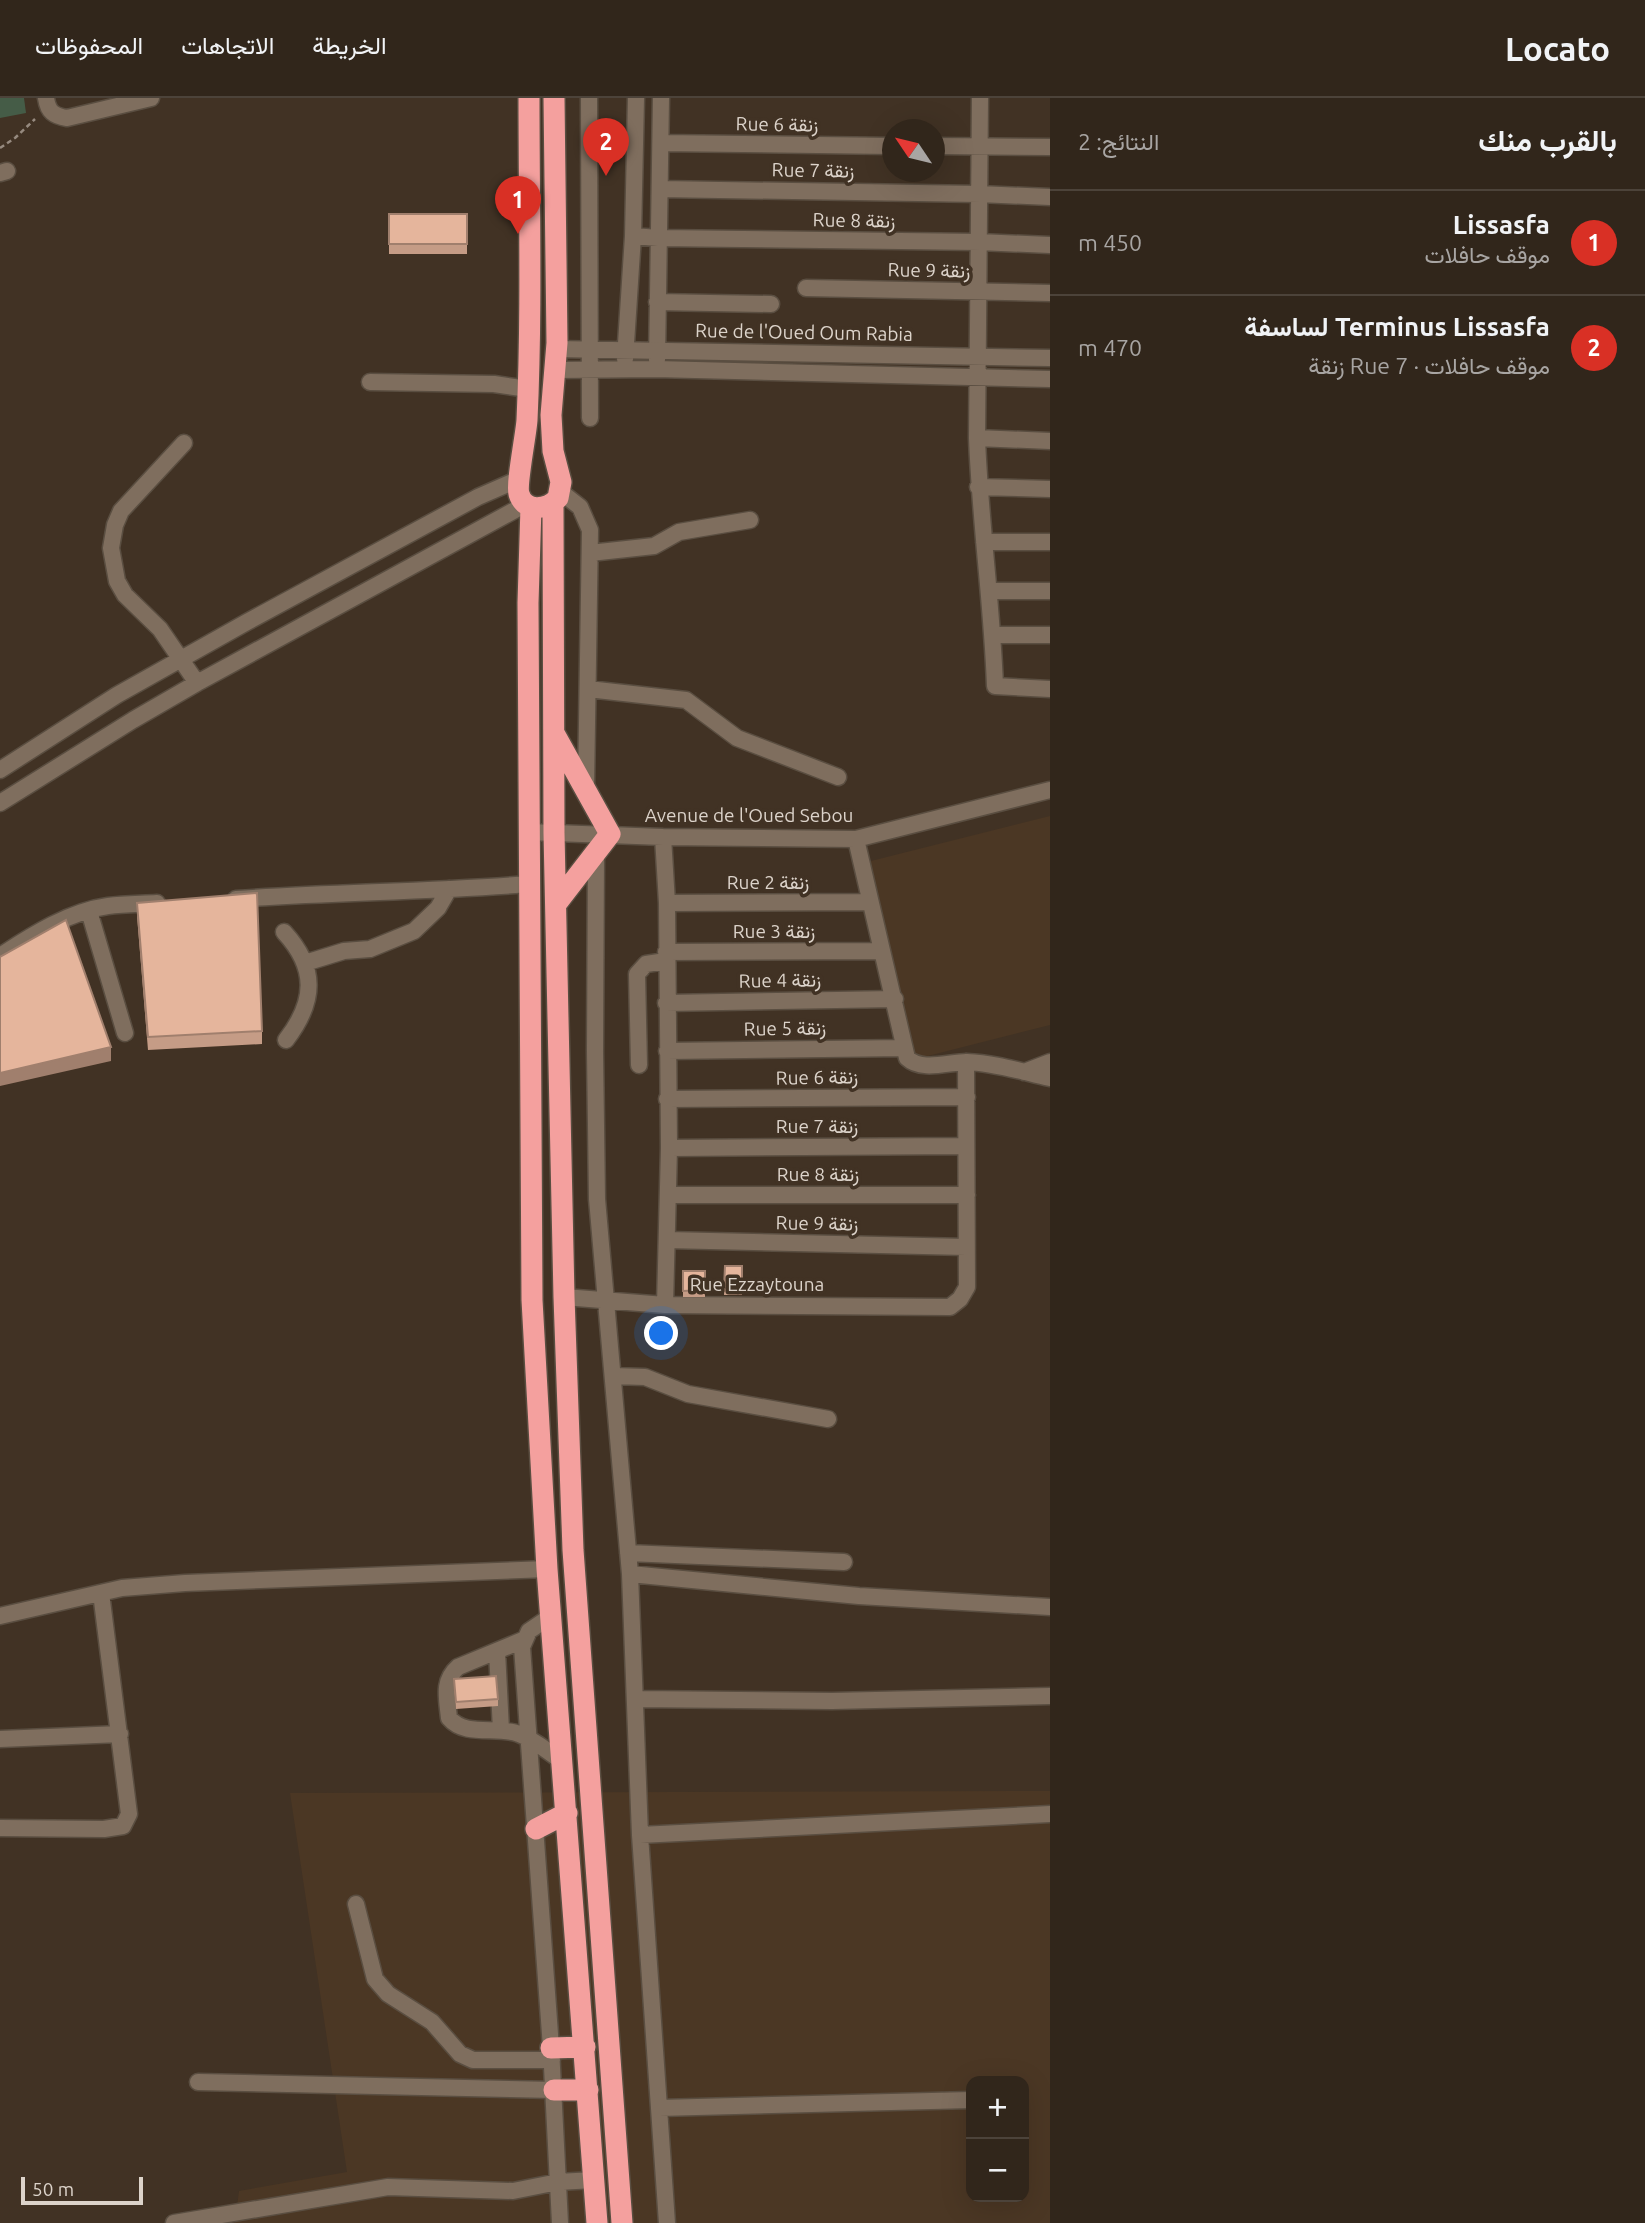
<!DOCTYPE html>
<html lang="ar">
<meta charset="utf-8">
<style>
body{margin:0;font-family:Ubuntu,Vazirmatn,sans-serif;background:#3d3228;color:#f1f3f6;direction:rtl}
.controls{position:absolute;right:21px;bottom:21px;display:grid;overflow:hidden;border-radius:14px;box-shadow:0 7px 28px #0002}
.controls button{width:63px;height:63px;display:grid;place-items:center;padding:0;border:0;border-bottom:2px solid #4c433a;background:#31261b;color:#f1f3f6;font:35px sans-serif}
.compass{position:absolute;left:882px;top:21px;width:63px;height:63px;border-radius:50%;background:#31261b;box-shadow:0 7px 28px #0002;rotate:305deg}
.scale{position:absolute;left:21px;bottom:18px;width:122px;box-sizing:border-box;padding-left:7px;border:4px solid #dcd3ca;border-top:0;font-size:19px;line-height:24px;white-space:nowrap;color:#dcd3ca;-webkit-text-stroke:5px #413224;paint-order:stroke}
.you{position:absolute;left:662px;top:1236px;width:24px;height:24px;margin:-18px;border:5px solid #fff;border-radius:50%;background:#1a73e8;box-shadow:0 0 0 10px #1a73e833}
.badge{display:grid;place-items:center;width:46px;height:46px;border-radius:50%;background:#d93025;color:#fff;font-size:23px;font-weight:700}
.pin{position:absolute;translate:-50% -58px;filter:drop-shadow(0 2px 4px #0008)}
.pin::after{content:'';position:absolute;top:37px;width:24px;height:21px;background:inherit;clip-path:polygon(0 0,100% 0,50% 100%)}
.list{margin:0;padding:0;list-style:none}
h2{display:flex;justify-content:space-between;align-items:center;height:91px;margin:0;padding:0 28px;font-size:30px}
h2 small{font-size:23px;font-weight:400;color:#a8a5a3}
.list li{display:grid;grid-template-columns:46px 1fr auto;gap:21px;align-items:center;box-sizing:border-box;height:105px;padding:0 28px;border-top:2px solid #4c433a}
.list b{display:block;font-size:26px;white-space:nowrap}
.list p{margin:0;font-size:23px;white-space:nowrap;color:#a8a5a3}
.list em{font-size:23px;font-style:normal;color:#a8a5a3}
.map{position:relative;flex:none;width:1050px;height:2125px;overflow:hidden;direction:ltr}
header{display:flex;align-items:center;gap:42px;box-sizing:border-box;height:98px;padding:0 35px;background:#31261b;border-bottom:2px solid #4c433a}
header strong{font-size:33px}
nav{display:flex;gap:38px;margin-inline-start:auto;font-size:24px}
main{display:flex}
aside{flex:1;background:#31261b}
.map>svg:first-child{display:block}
</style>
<header>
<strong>Locato</strong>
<nav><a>الخريطة</a><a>الاتجاهات</a><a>المحفوظات</a></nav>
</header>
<main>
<aside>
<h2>بالقرب منك<small>النتائج: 2</small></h2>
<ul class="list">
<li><span class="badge">1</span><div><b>Lissasfa</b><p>موقف حافلات</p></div><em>450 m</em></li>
<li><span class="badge">2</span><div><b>Terminus Lissasfa لساسفة</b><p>موقف حافلات · Rue 7 زنقة</p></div><em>470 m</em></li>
</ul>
</aside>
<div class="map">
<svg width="1050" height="2125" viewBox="0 0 1050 2125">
<rect width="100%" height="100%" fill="#413224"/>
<path fill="#4b3724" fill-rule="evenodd" d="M 1050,718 L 1050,927 L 912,962 L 863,765 Z
M 1050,1693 L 1050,2125 L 235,2125 L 239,2093 L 347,2074 L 290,1695 ZM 971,1983 L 1024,1983 L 1024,2099 L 971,2099 Z"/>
<path fill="#455c47" d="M 0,0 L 24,0 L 26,15 L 0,20 Z"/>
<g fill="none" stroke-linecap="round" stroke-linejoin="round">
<g stroke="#5a4e41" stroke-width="19">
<path id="minor" d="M 46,0 C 48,14 54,18 67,20 L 151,0
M 589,0 L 590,320
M 636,0 L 633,138 L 658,140 L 979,144 L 1050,147
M 980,0 L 977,340 C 980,423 992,505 995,588 L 1050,591
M 661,45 L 892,48
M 934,48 L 1050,49
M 0,75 L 7,73
M 660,91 L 979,96 L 1050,99
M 806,190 L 1050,195
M 657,204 L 771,206
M 556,251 L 1050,260
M 625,261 L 633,138
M 657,262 L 661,0
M 556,272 L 656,271 L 1050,281
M 370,284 L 494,286 L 528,291
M 977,340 L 1050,343
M 184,345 L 121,413 L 115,427 L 111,450 L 117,483 L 125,497 L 160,531 L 197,585
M 978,389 L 1050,391
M 561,394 L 580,409 L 590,432 L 586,690
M 984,444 L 1050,444
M 590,455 L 654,448 L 679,434 L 750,422
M 990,493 L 1050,493
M 993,537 L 1050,537
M 588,591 L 686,602 L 737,640 L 838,679
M 0,672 L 117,597 L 247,524 L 478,399 L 519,381
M 0,705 L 133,622 L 197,585 L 526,406
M 528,734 L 663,739 L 856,741 L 1050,692
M 663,739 L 667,805 L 669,1050 L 665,1207
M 856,741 L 907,960 C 922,974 948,964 967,964 C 995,965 1023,974 1050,980
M 596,757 L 595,954 L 597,1101 L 630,1476 L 640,1737 L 667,2125
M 236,801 C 333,794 431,794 529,786
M 667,805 L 870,804
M 89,813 L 125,935
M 284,834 C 317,870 316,903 286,942
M 666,854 L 882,853
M 0,858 C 32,837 70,813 108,808 C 124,806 141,806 157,805
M 305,865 L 344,853 L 370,851 L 414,833 L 438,810 L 449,791
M 666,905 L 895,901
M 667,953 L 904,950
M 639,967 L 637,876 L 646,866 L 666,863
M 1024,974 L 1050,964
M 667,1001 L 967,999
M 669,1050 L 965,1048
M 668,1097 L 967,1097
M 667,1142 L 966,1149
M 564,1199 L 665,1207 L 950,1209 L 960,1201 L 967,1189 L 966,964
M 613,1278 L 645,1279 L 688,1296 L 828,1321
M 628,1455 L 844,1464
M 630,1476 L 859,1498 L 1050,1509
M 0,1518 L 122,1490 L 185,1485 L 547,1471
M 551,1518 L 529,1533 L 522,1549 L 551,1950 L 560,2125
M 523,1542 L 458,1569 C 442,1583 447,1600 449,1620 C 466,1640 497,1627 519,1636 C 535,1642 548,1654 562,1663
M 497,1553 L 501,1632
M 636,1601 L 832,1603 L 1050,1598
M 0,1641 L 120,1636
M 0,1730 L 104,1731 L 123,1728 L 129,1716 L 101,1495
M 640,1737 L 1050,1716
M 356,1806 L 375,1881 L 388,1896 L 432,1924 L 460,1956 L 473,1962 L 552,1962
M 198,1984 L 554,1992
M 659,2010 L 971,2002
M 174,2125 L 388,2089 L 513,2093 L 558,2084 L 594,2082"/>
</g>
<g stroke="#5a4e41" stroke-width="24">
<path id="highway" d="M 529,0 C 529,107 532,215 527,322 C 526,337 516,386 519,396 C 525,415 547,412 558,400 L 561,384 L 553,353 L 551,317 L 557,245 L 554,0
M 553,406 L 554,735 L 564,1199 L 573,1452 L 622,2125
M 531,409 L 528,505 L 532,1202 L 547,1471 L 597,2125
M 554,635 L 610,736 L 556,806
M 536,1731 L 567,1715
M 551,1950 L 585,1949
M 554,1992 L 588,1992"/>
</g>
<path stroke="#968a7f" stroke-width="2.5" stroke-dasharray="5 3.5" stroke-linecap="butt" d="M 0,50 L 15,40 L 35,21"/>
<use href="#minor" stroke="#7f6e5e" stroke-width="16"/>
<use href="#highway" stroke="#f4a09e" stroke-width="21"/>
</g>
<path fill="#c59c86" d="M 389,116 L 467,116 L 467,156 L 389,156 Z
M 137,805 L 262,933 L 262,946 L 148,952 L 137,818 Z
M 725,1168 L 742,1168 L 742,1197 L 724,1197 Z
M 683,1173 L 705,1173 L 705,1199 L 683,1199 Z
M 454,1588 L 498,1601 L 498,1608 L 456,1611 Z"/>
<path fill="#a07f6d" d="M 111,949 L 111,963 L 0,988 L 0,975 Z"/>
<path fill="#e5b59c" stroke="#a07f6d" stroke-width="2" d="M 389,116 L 467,116 L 467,146 L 389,146 Z
M 257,795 L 262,933 L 148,939 L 137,805 Z
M 66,822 L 111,949 L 0,975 L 0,859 Z
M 725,1168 L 742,1168 L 742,1190 L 724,1190 Z
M 683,1173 L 705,1173 L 705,1192 L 683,1193 Z
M 496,1578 L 498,1601 L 456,1604 L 454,1581 Z"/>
<g text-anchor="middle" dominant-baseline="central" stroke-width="7" stroke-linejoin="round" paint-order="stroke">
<g font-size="19" fill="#dcd3ca" stroke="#413224">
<text transform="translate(777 26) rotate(1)">Rue 6 زنقة</text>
<text transform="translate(813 72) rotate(1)">Rue 7 زنقة</text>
<text transform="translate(854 122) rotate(1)">Rue 8 زنقة</text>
<text transform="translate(929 172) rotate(1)">Rue 9 زنقة</text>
<text transform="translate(804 234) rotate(1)">Rue de l'Oued Oum Rabia</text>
<text x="749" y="717">Avenue de l'Oued Sebou</text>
<text x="768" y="784">Rue 2 زنقة</text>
<text x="774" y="833">Rue 3 زنقة</text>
<text transform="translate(780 882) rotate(-1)">Rue 4 زنقة</text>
<text transform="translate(785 930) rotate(-1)">Rue 5 زنقة</text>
<text transform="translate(817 979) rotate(-1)">Rue 6 زنقة</text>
<text x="817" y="1028">Rue 7 زنقة</text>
<text x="818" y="1076">Rue 8 زنقة</text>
<text transform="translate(817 1125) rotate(1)">Rue 9 زنقة</text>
<text x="757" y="1186">Rue Ezzaytouna</text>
</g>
</g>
</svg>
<div class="controls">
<button>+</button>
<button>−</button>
</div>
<svg class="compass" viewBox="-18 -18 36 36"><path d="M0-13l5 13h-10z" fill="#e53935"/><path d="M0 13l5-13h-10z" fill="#a8a5a3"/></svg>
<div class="scale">50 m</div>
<div class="you"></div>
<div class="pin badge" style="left:518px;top:136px">1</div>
<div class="pin badge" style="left:606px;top:78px">2</div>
</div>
</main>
